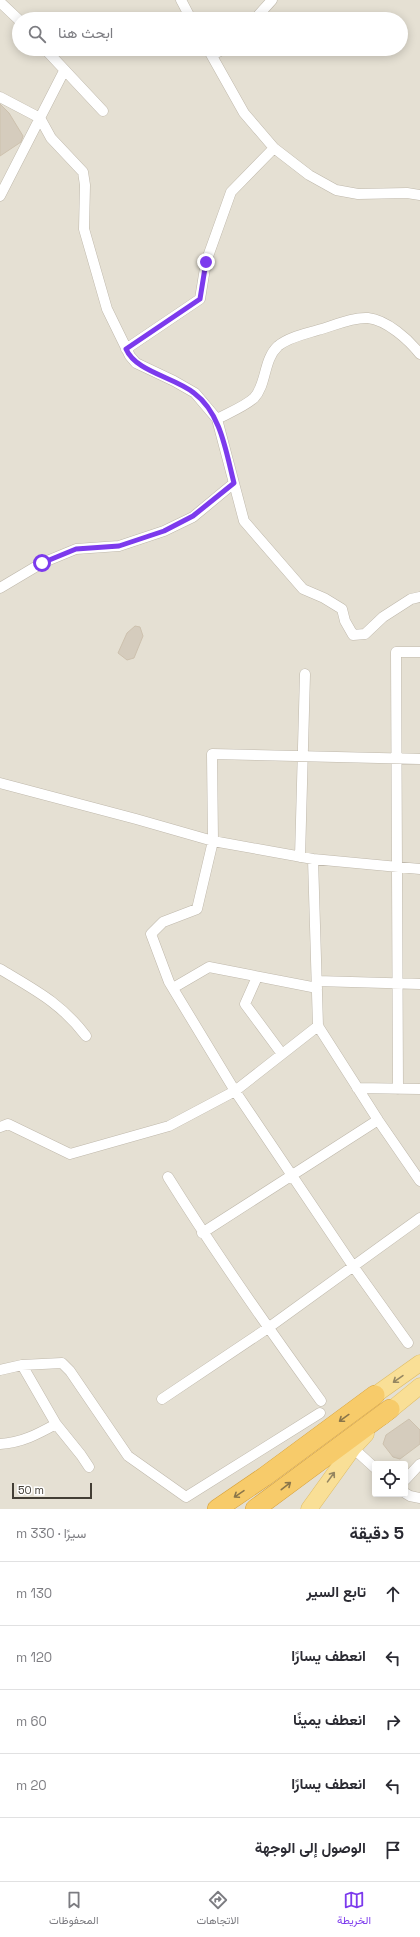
<!DOCTYPE html>
<html lang="ar">
<meta charset="utf-8">
<style>
body{margin:0;font-family:"Space Grotesk",Vazirmatn,sans-serif;background:#f7f7f7;color:#2b2b33;direction:rtl}
.controls{position:absolute;right:12px;bottom:12px;display:grid;overflow:hidden;border-radius:4px;box-shadow:0 2px 10px #0003}
.controls button{width:36px;height:36px;display:grid;place-items:center;padding:0;border:0;border-bottom:1px solid #e1e1e2;background:#fff;color:#2b2b33;font:20px sans-serif}
.scale{position:absolute;left:12px;bottom:10px;width:80px;box-sizing:border-box;padding-left:4px;border:2px solid #433e35;border-top:0;font-size:11px;line-height:14px;white-space:nowrap;color:#433e35;-webkit-text-stroke:3px #fff;paint-order:stroke}
.stop{position:absolute;width:12px;height:12px;margin:-9px;border:3px solid #7c3aed;border-radius:50%;background:#fff}
.stop.end{background:#7c3aed;border-color:#fff;box-shadow:0 1px 4px #0008}
.list{margin:0;padding:0;list-style:none}
h2{display:flex;justify-content:space-between;align-items:center;height:52px;margin:0;padding:0 16px;font-size:17px}
h2 small{font-size:13px;font-weight:400;color:#7c7c81}
.list li{display:grid;grid-template-columns:26px 1fr auto;gap:12px;align-items:center;box-sizing:border-box;height:64px;padding:0 16px;border-top:1px solid #e1e1e2}
.list b{display:block;font-size:15px;white-space:nowrap}
.list em{font-size:13px;font-style:normal;color:#7c7c81}
.icon{flex:none;width:22px;height:22px;fill:none;stroke:currentColor;stroke-width:2;stroke-linecap:round;stroke-linejoin:round}
.map{position:relative;flex:none;width:420px;height:1509px;overflow:hidden;direction:ltr}
.search{position:absolute;background:#fff;box-shadow:0 2px 10px #0003;left:12px;right:12px;top:12px;height:44px;display:flex;align-items:center;gap:10px;box-sizing:border-box;padding:0 14px;border-radius:22px;color:#7c7c81;font-size:15px}
.sheet{height:372px;background:#fff}
nav{display:flex;justify-content:space-around;align-items:center;box-sizing:border-box;height:56px;border-top:1px solid #e1e1e2;background:#fff;font-size:11px;color:#7c7c81}
nav a{display:grid;justify-items:center;gap:2px}
nav .on{color:#7c3aed}
.map>svg:first-child{display:block}
</style>
<div class="map">
<svg width="420" height="1509" viewBox="0 0 420 1509">
<rect width="100%" height="100%" fill="#f1eee5"/>
<path fill="#e5e0d3" fill-rule="evenodd" d="M 0,0 L 420,0 L 420,1509 L 0,1509 ZM 19,19 L 401,19 L 401,49 L 19,49 ZM 375,1464 L 405,1464 L 405,1494 L 375,1494 Z"/>
<path fill="#d5ccbd" stroke="#cdc1ae" d="M 0,104 L 9,113 L 23,136 L 21,142 L 0,156 Z
M 135,626 L 140,627 L 143,636 L 134,658 L 127,660 L 118,653 L 127,633 Z
M 409,1419 L 420,1430 L 420,1444 L 400,1459 L 393,1457 L 383,1444 L 386,1435 Z"/>
<g fill="none" stroke-linecap="round" stroke-linejoin="round">
<g stroke="#bfb8ab" stroke-width="11">
<path id="street" d="M 181,0 L 191,19
M 0,2 L 19,20
M 255,19 L 272,0
M 45,49 L 103,111
M 208,49 L 244,113 L 274,148 L 309,175 L 336,190 L 358,194 L 407,193 L 420,195
M 212,55 L 224,49
M 0,97 L 40,118 L 51,138 L 83,172 L 85,185 L 84,229 L 107,309 L 130,356 L 136,363 L 174,381 L 195,393 L 217,419 L 244,521 L 303,589 L 324,598 L 342,609 L 345,621 L 353,635 L 365,634 L 383,617 L 411,599 L 420,597
M 0,196 L 64,71
M 126,349 L 200,299 L 206,262 L 231,192 L 274,148
M 217,419 C 228,413 244,407 254,398 C 267,384 263,360 278,346 C 289,337 305,334 318,330 C 333,326 352,317 368,318 C 387,320 409,340 420,354
M 0,588 L 42,563 L 76,549 L 119,546 L 164,531 L 193,517 L 234,483
M 0,783 L 136,819 L 213,841 L 313,859 L 420,869
M 300,857 L 305,674
M 313,859 L 318,1026 L 378,1120 L 420,1181
M 0,969 C 35,990 61,1003 86,1036
M 257,977 L 245,1004 L 282,1054
M 317,981 L 420,984
M 173,988 L 209,967 L 317,988
M 357,1088 L 420,1089
M 398,1089 L 396,652 L 420,652
M 0,1127 L 8,1124 L 70,1154 L 169,1126 L 235,1091 L 318,1026
M 168,1177 C 216,1254 268,1328 321,1401
M 202,1233 L 378,1120
M 408,1343 L 353,1266 L 235,1091 L 169,982 L 151,934 L 163,922 L 197,909 L 213,841 L 212,754 L 420,759
M 22,1365 L 56,1424 L 81,1455 L 89,1467
M 0,1370 L 22,1365 L 62,1363 L 70,1371 L 128,1456 L 186,1497 L 320,1413
M 162,1399 L 268,1328 L 420,1218
M 0,1444 C 21,1443 38,1434 56,1424
M 353,1448 L 375,1468
M 405,1480 L 420,1464
M 405,1493 L 410,1496 L 420,1498"/>
</g>
<g stroke="#debc66" stroke-width="17">
<path id="primary" d="M 375,1395 L 420,1363
M 382,1417 L 420,1386
M 309,1509 L 353,1448 L 366,1434"/>
</g>
<g stroke="#d6a03a" stroke-width="20">
<path id="highway" d="M 217,1509 L 264,1477 L 375,1395
M 255,1509 L 390,1409"/>
</g>
<use href="#street" stroke="#fff" stroke-width="10"/>
<use href="#primary" stroke="#f9df96" stroke-width="16"/>
<use href="#highway" stroke="#f7cb6a" stroke-width="19"/>
</g>
<defs><path id="oneway-shaft" d="M-6 0H5M1.5-3L5.5 0L1.5 3" fill="none" stroke-width="1.6" stroke-linecap="round" stroke-linejoin="round"/></defs>
<g stroke="#958661">
<use href="#oneway-shaft" transform="translate(398 1379) rotate(145)"/>
<use href="#oneway-shaft" transform="translate(331 1477) rotate(-54)"/>
</g>
<g stroke="#8b764a">
<use href="#oneway-shaft" transform="translate(344 1418) rotate(144)"/>
<use href="#oneway-shaft" transform="translate(286 1486) rotate(-38)"/>
<use href="#oneway-shaft" transform="translate(239 1494) rotate(146)"/>
</g>
<g fill="none" stroke-linecap="round" stroke-linejoin="round">
<path stroke="#7c3aed" stroke-width="5" d="M 42,563 L 76,549 L 119,546 L 164,531 L 193,516 L 234,483 C 226,452 221,413 194,393 C 174,377 136,372 126,349 L 200,299 L 206,262"/>
</g>
</svg>
<div class="controls">
<button><svg class="icon" aria-label="locate" viewBox="0 0 24 24"><circle cx="12" cy="12" r="6"/><path d="M12 2v4M12 18v4M2 12h4M18 12h4"/></svg></button>
</div>
<div class="scale">50 m</div>
<div class="stop" style="left:42px;top:563px"></div>
<div class="stop end" style="left:206px;top:262px"></div>
<div class="search"><svg class="icon" aria-label="search" viewBox="0 0 24 24"><circle cx="10" cy="10" r="6"/><path d="M15 15l6 6"/></svg>ابحث هنا</div>
</div>
<section class="sheet">
<h2>5 دقيقة<small>سيرًا · 330 m</small></h2>
<ul class="list">
<li><svg class="icon" aria-label="ahead" viewBox="0 0 24 24"><path d="M12 20V5M6 11l6-6 6 6"/></svg><div><b>تابع السير</b></div><em>130 m</em></li>
<li><svg class="icon" aria-label="left" viewBox="0 0 24 24"><path d="M17 20v-9H6M10 6l-5 5 5 5"/></svg><div><b>انعطف يسارًا</b></div><em>120 m</em></li>
<li><svg class="icon" aria-label="right" viewBox="0 0 24 24"><path d="M7 20v-9h11M14 6l5 5-5 5"/></svg><div><b>انعطف يمينًا</b></div><em>60 m</em></li>
<li><svg class="icon" aria-label="left" viewBox="0 0 24 24"><path d="M17 20v-9H6M10 6l-5 5 5 5"/></svg><div><b>انعطف يسارًا</b></div><em>20 m</em></li>
<li><svg class="icon" aria-label="arrive" viewBox="0 0 24 24"><path d="M6 21V4h12l-3 4 3 4H6"/></svg><div><b>الوصول إلى الوجهة</b></div></li>
</ul>
</section>
<nav>
<a class="on"><svg class="icon" aria-label="map" viewBox="0 0 24 24"><path d="M3 6l6-2 6 2 6-2v14l-6 2-6-2-6 2zM9 4v14M15 6v14"/></svg>الخريطة</a>
<a><svg class="icon" aria-label="directions" viewBox="0 0 24 24"><path d="M12 3l9 9-9 9-9-9zM9 14v-3h6M13 9l2 2-2 2"/></svg>الاتجاهات</a>
<a><svg class="icon" aria-label="saved" viewBox="0 0 24 24"><path d="M7 4h10v16l-5-4-5 4z"/></svg>المحفوظات</a>
</nav>
